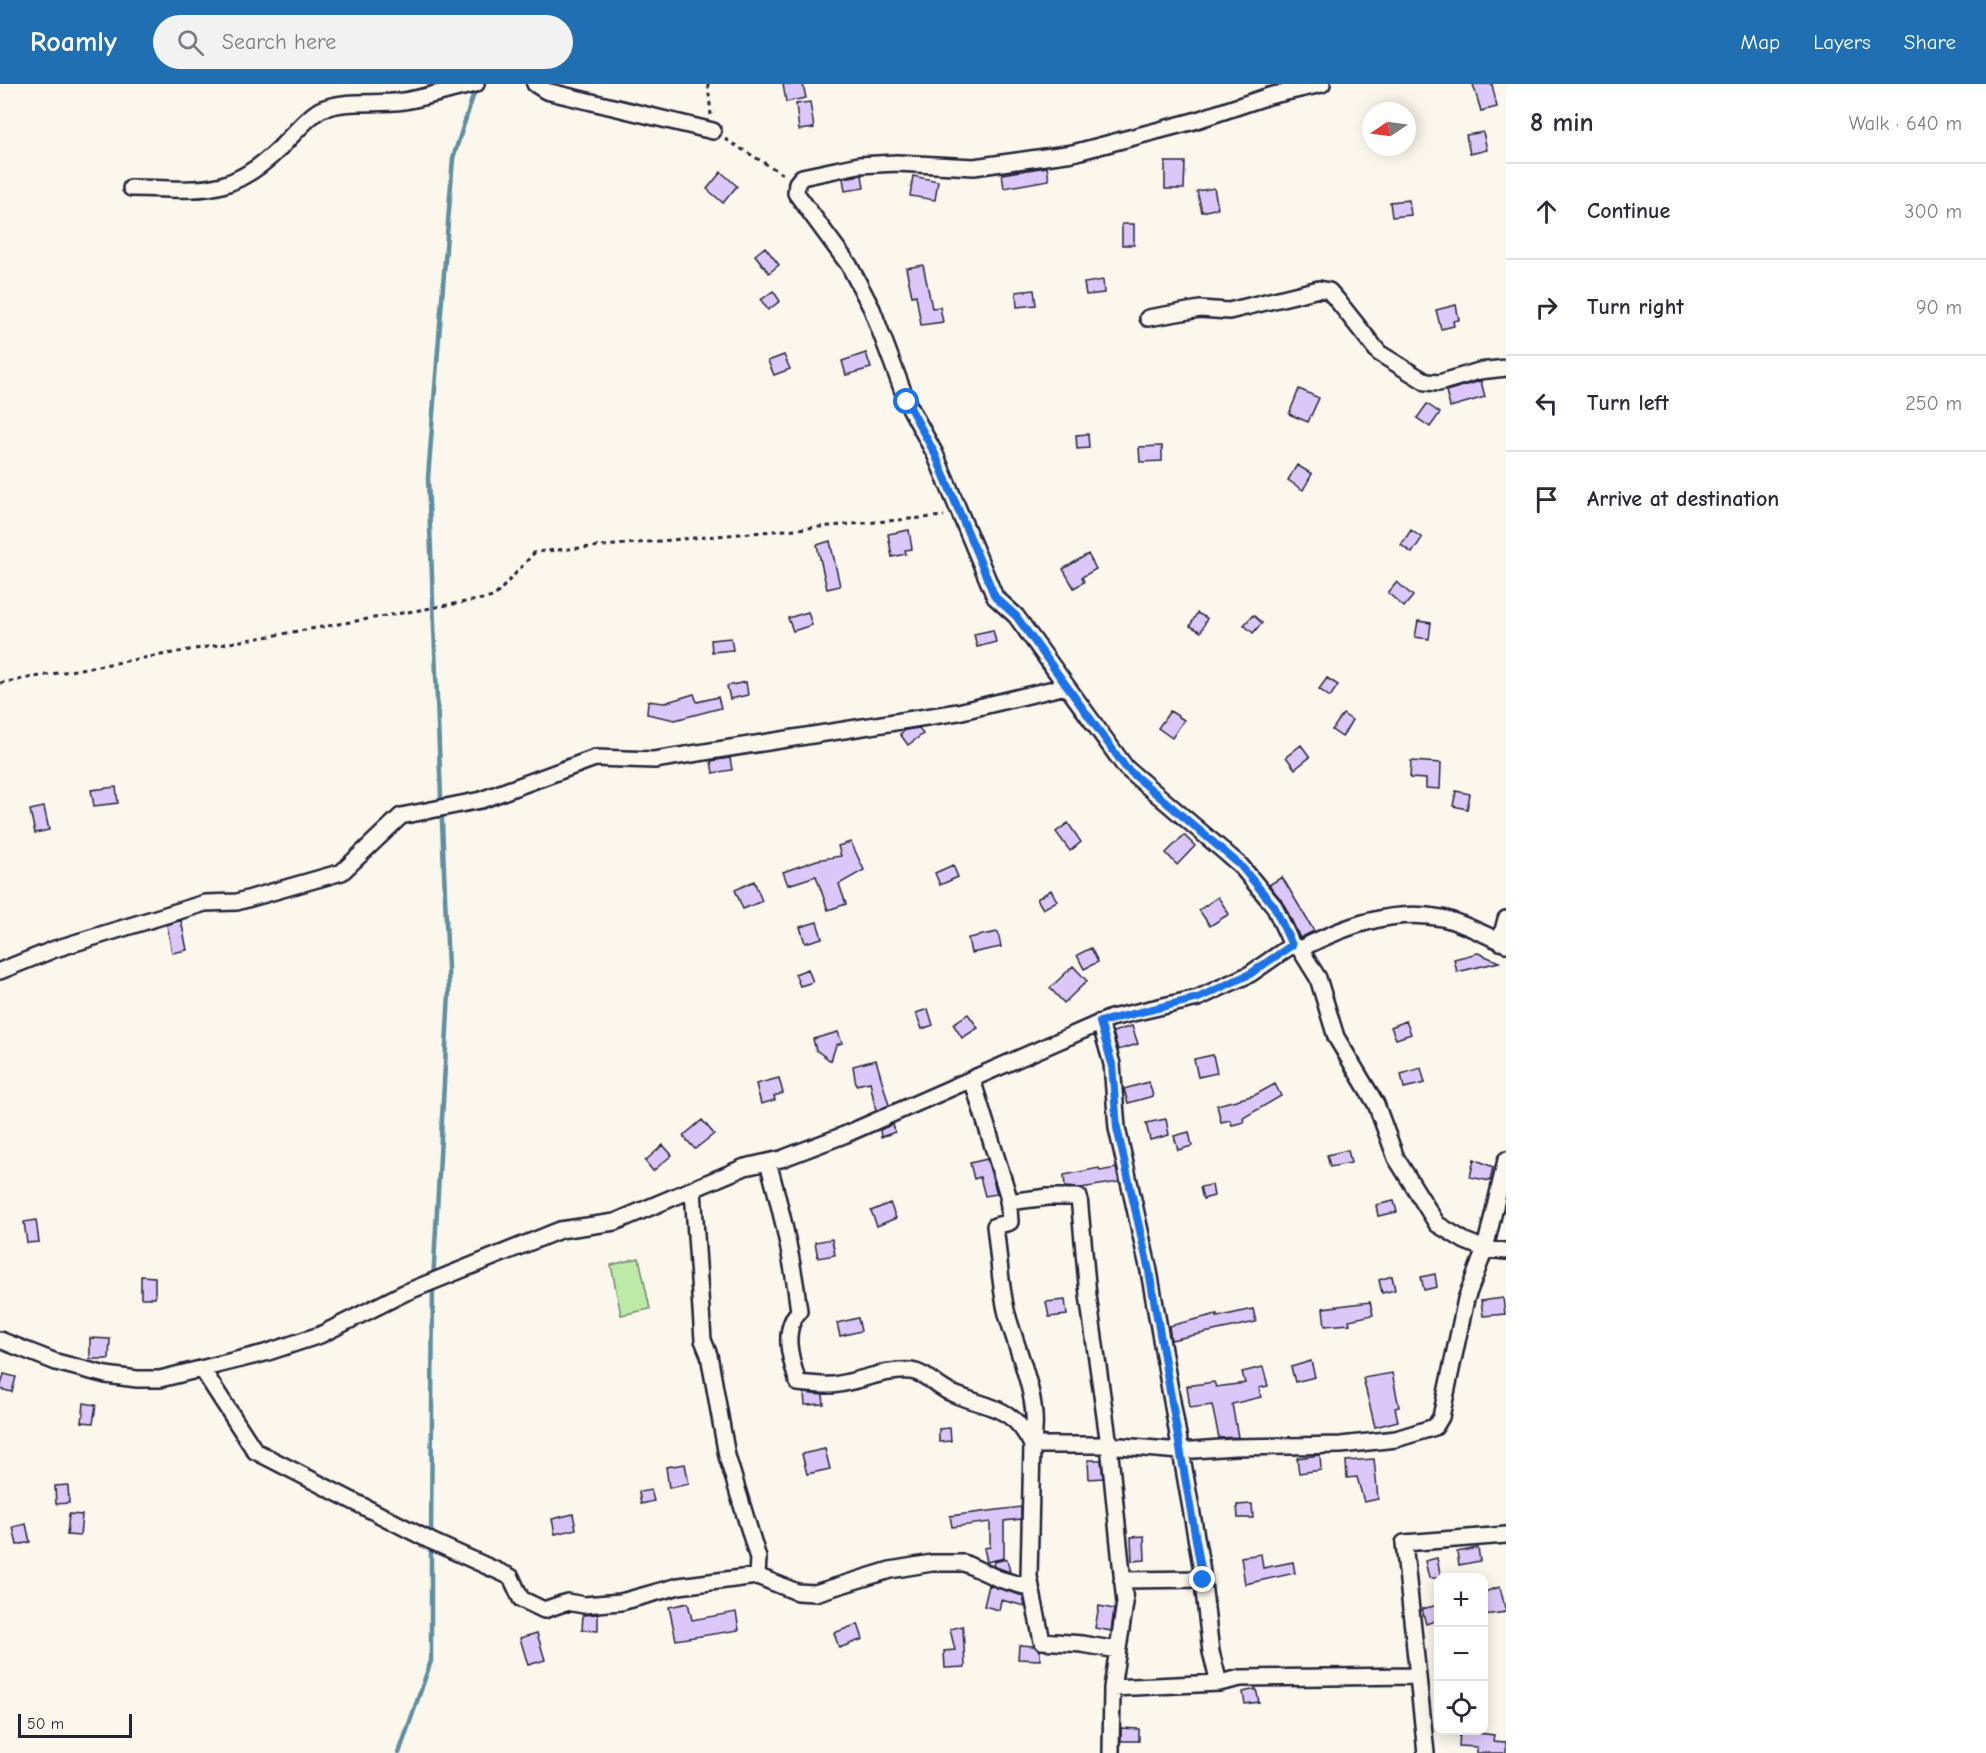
<!DOCTYPE html>
<meta charset="utf-8">
<style>
body{margin:0;font-family:"Comic Neue",sans-serif;background:#f2f2f3;color:#2b2b33}
.controls{position:absolute;right:18px;bottom:18px;display:grid;overflow:hidden;border-radius:12px;box-shadow:0 3px 15px #0003}
.controls button{width:54px;height:54px;display:grid;place-items:center;padding:0;border:0;border-bottom:2px solid #e1e1e2;background:#fff;color:#2b2b33;font:30px sans-serif}
.compass{position:absolute;left:1362px;top:18px;width:54px;height:54px;border-radius:50%;background:#fff;box-shadow:0 3px 15px #0003;rotate:257deg}
.scale{position:absolute;left:18px;bottom:15px;width:114px;box-sizing:border-box;padding-left:6px;border:3px solid #22223b;border-top:0;font-size:16px;line-height:21px;white-space:nowrap;color:#22223b;-webkit-text-stroke:4px #fbf7ec;paint-order:stroke}
.stop{position:absolute;width:18px;height:18px;margin:-14px;border:4px solid #1a73e8;border-radius:50%;background:#fff}
.stop.end{background:#1a73e8;border-color:#fff;box-shadow:0 2px 6px #0008}
.list{margin:0;padding:0;list-style:none}
h2{display:flex;justify-content:space-between;align-items:center;height:78px;margin:0;padding:0 24px;font-size:26px}
h2 small{font-size:20px;font-weight:400;color:#7c7c81}
.list li{display:grid;grid-template-columns:39px 1fr auto;gap:18px;align-items:center;box-sizing:border-box;height:96px;padding:0 24px;border-top:2px solid #e1e1e2}
.list b{display:block;font-size:22px;white-space:nowrap}
.list em{font-size:20px;font-style:normal;color:#7c7c81}
.icon{flex:none;width:33px;height:33px;fill:none;stroke:currentColor;stroke-width:2;stroke-linecap:round;stroke-linejoin:round}
.map{position:relative;flex:none;width:1506px;height:1669px;overflow:hidden}
header{display:flex;align-items:center;gap:36px;box-sizing:border-box;height:84px;padding:0 30px;background:#1f6fb2;color:#fff}
header strong{font-size:28px}
nav{display:flex;gap:33px;margin-inline-start:auto;font-size:21px}
.search{width:420px;height:54px;background:#f2f2f3;display:flex;align-items:center;gap:15px;box-sizing:border-box;padding:0 21px;border-radius:33px;color:#7c7c81;font-size:22px}
main{display:flex}
aside{flex:1;background:#fff}
.map>svg:first-child{display:block}
</style>
<header>
<strong>Roamly</strong>
<div class="search"><svg class="icon" aria-label="search" viewBox="0 0 24 24"><circle cx="10" cy="10" r="6"/><path d="M15 15l6 6"/></svg>Search here</div>
<nav><a>Map</a><a>Layers</a><a>Share</a></nav>
</header>
<main>
<div class="map">
<svg width="1506" height="1669" viewBox="0 0 1506 1669">
<rect width="100%" height="100%" fill="#fbf7ec"/>
<filter id="ink" filterUnits="userSpaceOnUse"><feTurbulence type="fractalNoise" baseFrequency=".0167" numOctaves="2"/><feDisplacementMap in="SourceGraphic" scale="12" xChannelSelector="R" yChannelSelector="G"/><feConvolveMatrix kernelMatrix="1 2 1 2 8 2 1 2 1" color-interpolation-filters="sRGB"/></filter>
<g filter="url(#ink)">
<path fill="#beeaa7" stroke="#708671" stroke-width="1.5" d="M 639,1174 L 650,1225 L 621,1231 L 611,1181 Z"/>
<g fill="none" stroke-linecap="round" stroke-linejoin="round">
<path stroke="#5f8ea0" stroke-width="4.5" d="M 431,1453 L 433,1198 L 449,909 L 428,394 L 453,74 L 476,3
M 399,1669 L 431,1577 L 431,1461"/>
</g>
<path fill="#dcc8f8" stroke="#22223b" stroke-width="1.5" d="M 783,0 L 803,0 L 806,14 L 786,18 Z
M 1473,0 L 1492,0 L 1497,23 L 1481,27 Z
M 810,18 L 814,44 L 799,46 L 796,20 Z
M 1483,48 L 1487,66 L 1470,70 L 1466,51 Z
M 1165,78 L 1185,78 L 1184,105 L 1165,105 Z
M 1047,83 L 1049,96 L 1004,104 L 1002,90 Z
M 721,88 L 737,102 L 723,119 L 707,105 Z
M 862,91 L 864,104 L 845,107 L 843,94 Z
M 913,92 L 938,97 L 935,116 L 910,112 Z
M 1214,104 L 1218,124 L 1202,128 L 1197,107 Z
M 1409,116 L 1411,131 L 1392,133 L 1390,118 Z
M 1122,140 L 1134,140 L 1134,161 L 1122,161 Z
M 765,163 L 779,181 L 769,189 L 755,171 Z
M 923,181 L 932,224 L 940,223 L 943,238 L 921,241 L 916,211 L 912,212 L 906,184 Z
M 1103,196 L 1104,209 L 1086,211 L 1084,199 Z
M 1034,206 L 1036,221 L 1017,223 L 1016,208 Z
M 773,207 L 780,217 L 768,226 L 761,216 Z
M 1456,221 L 1459,236 L 1453,237 L 1454,242 L 1441,245 L 1436,226 Z
M 866,269 L 871,284 L 846,291 L 842,277 Z
M 784,271 L 790,285 L 774,291 L 768,277 Z
M 1481,297 L 1485,313 L 1450,323 L 1446,307 Z
M 1299,305 L 1319,314 L 1308,338 L 1289,330 Z
M 1427,320 L 1440,329 L 1430,343 L 1417,334 Z
M 1088,350 L 1089,364 L 1077,365 L 1076,351 Z
M 1162,362 L 1162,377 L 1140,378 L 1139,363 Z
M 1297,381 L 1312,390 L 1303,406 L 1288,396 Z
M 909,446 L 912,465 L 905,466 L 906,470 L 892,473 L 888,450 Z
M 1411,446 L 1422,454 L 1412,469 L 1401,461 Z
M 830,457 L 840,502 L 827,505 L 817,461 Z
M 1088,470 L 1096,485 L 1082,493 L 1084,498 L 1074,504 L 1063,485 Z
M 1397,498 L 1413,512 L 1404,523 L 1388,509 Z
M 808,528 L 812,541 L 793,547 L 788,534 Z
M 1197,529 L 1207,534 L 1201,548 L 1190,542 Z
M 1253,531 L 1262,539 L 1253,549 L 1244,541 Z
M 1418,537 L 1431,539 L 1429,555 L 1415,553 Z
M 993,546 L 996,558 L 977,563 L 974,550 Z
M 731,554 L 733,566 L 712,568 L 711,556 Z
M 1327,594 L 1338,601 L 1330,613 L 1319,605 Z
M 746,598 L 748,611 L 730,615 L 727,602 Z
M 694,610 L 697,618 L 718,613 L 721,624 L 675,636 L 647,630 L 648,617 L 664,619 Z
M 1170,627 L 1184,636 L 1172,654 L 1158,644 Z
M 1343,630 L 1352,636 L 1342,653 L 1332,646 Z
M 919,644 L 923,650 L 908,661 L 900,650 L 906,646 Z
M 1301,661 L 1310,673 L 1295,685 L 1286,673 Z
M 730,674 L 732,686 L 713,689 L 711,677 Z
M 1411,677 L 1441,679 L 1440,705 L 1426,704 L 1426,695 L 1410,694 Z
M 116,703 L 118,719 L 94,722 L 91,706 Z
M 1456,707 L 1470,710 L 1467,725 L 1453,722 Z
M 44,723 L 49,746 L 35,749 L 30,726 Z
M 1068,739 L 1081,758 L 1070,767 L 1056,748 Z
M 1184,751 L 1195,762 L 1177,781 L 1166,769 Z
M 851,758 L 864,786 L 839,800 L 846,820 L 828,826 L 816,792 L 788,801 L 783,788 L 817,776 L 841,772 L 838,762 Z
M 953,781 L 958,793 L 940,801 L 935,789 Z
M 1282,793 L 1314,847 L 1300,854 L 1283,818 L 1269,801 Z
M 754,797 L 762,817 L 743,825 L 735,806 Z
M 1051,806 L 1057,817 L 1043,825 L 1037,815 Z
M 1218,813 L 1229,830 L 1210,842 L 1199,826 Z
M 181,836 L 187,866 L 172,869 L 167,841 Z
M 817,838 L 822,854 L 805,859 L 800,843 Z
M 998,848 L 1001,863 L 971,869 L 968,854 Z
M 1091,864 L 1098,878 L 1084,885 L 1077,871 Z
M 1478,869 L 1499,878 L 1457,888 L 1454,875 Z
M 1073,882 L 1087,897 L 1064,919 L 1050,904 Z
M 808,885 L 813,898 L 800,902 L 795,890 Z
M 928,925 L 933,941 L 922,945 L 916,929 Z
M 968,930 L 978,944 L 962,954 L 953,940 Z
M 1406,937 L 1411,950 L 1396,955 L 1391,943 Z
M 1132,942 L 1138,960 L 1118,966 L 1113,948 Z
M 838,948 L 842,959 L 836,961 L 831,977 L 816,966 L 813,955 Z
M 1213,971 L 1217,989 L 1198,993 L 1194,975 Z
M 876,976 L 889,1021 L 876,1027 L 870,998 L 856,1001 L 853,982 Z
M 1421,984 L 1425,999 L 1404,1004 L 1401,990 Z
M 779,994 L 783,1009 L 774,1012 L 775,1016 L 761,1020 L 756,1000 Z
M 1149,998 L 1153,1012 L 1128,1019 L 1124,1005 Z
M 1275,1000 L 1281,1012 L 1243,1034 L 1244,1038 L 1232,1041 L 1230,1036 L 1221,1038 L 1217,1021 L 1255,1011 Z
M 1166,1035 L 1169,1051 L 1150,1056 L 1146,1039 Z
M 702,1036 L 714,1050 L 695,1065 L 683,1052 Z
M 893,1040 L 895,1048 L 881,1053 L 880,1046 Z
M 1189,1048 L 1192,1062 L 1178,1066 L 1174,1052 Z
M 663,1061 L 672,1071 L 653,1087 L 645,1077 Z
M 1348,1066 L 1351,1079 L 1330,1083 L 1327,1071 Z
M 987,1075 L 997,1110 L 985,1112 L 980,1093 L 974,1095 L 970,1079 Z
M 1474,1075 L 1493,1083 L 1490,1097 L 1470,1093 Z
M 1099,1084 L 1100,1087 L 1116,1084 L 1119,1098 L 1081,1104 L 1065,1103 L 1064,1091 Z
M 1212,1101 L 1214,1112 L 1203,1115 L 1200,1103 Z
M 1394,1117 L 1397,1128 L 1378,1132 L 1376,1121 Z
M 890,1119 L 896,1134 L 877,1142 L 871,1127 Z
M 36,1136 L 39,1158 L 27,1159 L 24,1138 Z
M 832,1155 L 835,1171 L 818,1174 L 815,1158 Z
M 1435,1190 L 1437,1203 L 1424,1206 L 1421,1193 Z
M 141,1192 L 155,1193 L 155,1214 L 141,1214 Z
M 1392,1192 L 1395,1206 L 1382,1209 L 1379,1196 Z
M 1503,1214 L 1505,1230 L 1483,1232 L 1481,1217 Z
M 1065,1216 L 1067,1231 L 1049,1233 L 1046,1218 Z
M 1370,1218 L 1373,1231 L 1349,1236 L 1350,1240 L 1325,1242 L 1323,1224 Z
M 1253,1225 L 1256,1238 L 1171,1256 L 1169,1242 L 1217,1230 L 1217,1233 Z
M 858,1234 L 861,1247 L 840,1252 L 837,1239 Z
M 90,1254 L 110,1255 L 109,1275 L 90,1275 Z
M 1311,1277 L 1315,1293 L 1295,1298 L 1291,1283 Z
M 1263,1283 L 1268,1302 L 1259,1304 L 1261,1313 L 1232,1320 L 1238,1353 L 1219,1354 L 1212,1321 L 1190,1324 L 1187,1302 L 1214,1298 L 1216,1303 L 1245,1299 L 1242,1288 Z
M 1392,1289 L 1399,1323 L 1395,1324 L 1398,1337 L 1375,1343 L 1363,1294 Z
M 4,1290 L 16,1293 L 12,1308 L 0,1305 Z
M 804,1309 L 823,1311 L 824,1320 L 805,1321 Z
M 84,1319 L 96,1321 L 93,1339 L 82,1338 Z
M 950,1344 L 951,1357 L 939,1358 L 939,1345 Z
M 825,1365 L 830,1385 L 807,1390 L 802,1370 Z
M 1320,1371 L 1321,1386 L 1299,1389 L 1297,1374 Z
M 1374,1375 L 1378,1415 L 1364,1418 L 1357,1393 L 1347,1394 L 1346,1377 Z
M 1088,1376 L 1101,1376 L 1103,1394 L 1089,1395 Z
M 685,1380 L 689,1400 L 669,1404 L 666,1383 Z
M 68,1401 L 69,1419 L 56,1420 L 55,1402 Z
M 651,1406 L 654,1417 L 641,1420 L 639,1408 Z
M 1252,1420 L 1253,1434 L 1238,1434 L 1237,1421 Z
M 1021,1423 L 1021,1435 L 1004,1437 L 1004,1474 L 987,1478 L 984,1464 L 990,1463 L 990,1438 L 952,1443 L 950,1432 Z
M 69,1430 L 82,1431 L 80,1452 L 67,1451 Z
M 573,1430 L 576,1445 L 555,1450 L 552,1435 Z
M 26,1440 L 30,1458 L 17,1461 L 13,1443 Z
M 1144,1452 L 1145,1476 L 1132,1477 L 1131,1453 Z
M 1478,1464 L 1480,1477 L 1459,1481 L 1457,1468 Z
M 1261,1470 L 1263,1484 L 1293,1478 L 1295,1489 L 1245,1500 L 1241,1473 Z
M 1437,1474 L 1441,1494 L 1429,1494 L 1425,1477 Z
M 1007,1475 L 1010,1488 L 993,1482 L 994,1478 Z
M 989,1501 L 1023,1512 L 1025,1522 L 1001,1516 L 999,1526 L 984,1522 Z
M 1500,1503 L 1506,1528 L 1484,1531 L 1484,1508 Z
M 688,1519 L 692,1536 L 736,1528 L 739,1546 L 676,1556 L 669,1523 Z
M 1438,1521 L 1438,1536 L 1426,1540 L 1422,1525 Z
M 1099,1522 L 1114,1525 L 1111,1547 L 1095,1544 Z
M 598,1530 L 598,1547 L 582,1546 L 583,1531 Z
M 858,1540 L 863,1555 L 839,1564 L 834,1549 Z
M 963,1542 L 965,1583 L 945,1584 L 944,1567 L 955,1566 L 950,1545 Z
M 537,1549 L 545,1576 L 528,1581 L 520,1554 Z
M 1019,1561 L 1034,1562 L 1040,1567 L 1040,1576 L 1018,1575 Z
M 1256,1605 L 1259,1618 L 1245,1620 L 1243,1608 Z
M 1121,1644 L 1139,1645 L 1139,1657 L 1121,1657 Z
M 1460,1647 L 1494,1651 L 1493,1657 L 1506,1658 L 1506,1669 L 1477,1669 L 1477,1663 L 1459,1662 Z"/>
<g fill="none" stroke-linecap="round" stroke-linejoin="round">
<g stroke="#22223b" stroke-width="20">
<path id="street" d="M 535,0 L 546,7 L 713,47
M 1322,0 L 1269,12 L 1194,37 L 1073,69 L 974,83 L 897,79 L 859,81 L 802,93 L 797,99 L 796,109 L 849,181 L 872,225 L 907,318 L 935,370 L 995,513 L 1016,532 L 1126,684 L 1240,781 L 1274,822 L 1292,861 L 1300,865 L 1318,894 L 1336,953 L 1376,1020 L 1396,1074 L 1437,1140 L 1465,1157 L 1485,1165 L 1506,1167
M 131,104 C 197,104 226,116 279,65 C 289,55 310,30 322,25 C 349,15 377,21 404,17 C 428,13 452,5 476,0
M 1148,234 L 1200,225 L 1229,227 L 1319,205 L 1329,207 L 1337,216 L 1379,269 L 1426,298 L 1439,299 L 1479,287 L 1506,284
M 1500,858 L 1506,835
M 1300,865 C 1343,843 1392,824 1442,834 C 1464,839 1485,851 1506,860
M 0,887 L 55,865 L 205,819 L 237,818 L 342,788 L 401,732 L 481,716 L 595,674 L 654,676 L 958,628 L 1066,602
M 1100,938 L 1112,980 L 1117,1044 L 1149,1187 L 1201,1481 L 1211,1568 L 1219,1599
M 972,995 L 1008,1111 L 1010,1138 L 995,1142 C 999,1171 1000,1203 1007,1230 C 1018,1270 1042,1319 1032,1361 L 1029,1493 L 1042,1557 L 1082,1560 L 1117,1566
M 768,1078 C 782,1128 793,1176 799,1227 C 781,1247 791,1276 798,1299 C 812,1300 826,1303 839,1300 C 863,1296 887,1285 911,1287 C 926,1289 935,1301 947,1307 C 985,1325 1011,1318 1032,1361 L 1109,1361 L 1180,1367 L 1234,1363 L 1341,1361 L 1396,1355 L 1435,1343 L 1441,1333 L 1466,1215 L 1485,1165 L 1506,1076
M 693,1106 L 703,1256 L 709,1271 L 727,1372 L 758,1474 L 757,1492
M 1008,1118 L 1048,1113 L 1079,1113 L 1088,1211 L 1109,1361 L 1125,1519 L 1112,1604 L 1111,1669
M 0,1256 L 56,1278 L 106,1291 L 137,1295 L 160,1295 L 265,1269 L 320,1251 L 404,1209 L 560,1146 L 615,1138 L 745,1083 L 781,1075 L 844,1051 L 1111,934 L 1198,914 L 1250,890 L 1292,861
M 202,1285 L 255,1367 L 431,1457 L 511,1493 L 521,1515 L 544,1526 L 567,1518 L 584,1521 L 621,1518 L 679,1502 L 757,1492 L 797,1508 L 815,1509 L 890,1486 L 932,1479 L 964,1479 L 999,1495 L 1031,1504
M 1122,1496 L 1203,1495
M 1112,1604 L 1219,1599 L 1241,1594 L 1416,1592
M 1426,1669 L 1404,1459 L 1506,1451"/>
</g>
<path stroke="#22223b" stroke-width="3" stroke-dasharray="4.5 4.5" stroke-linecap="butt" d="M 708,0 L 711,31
M 725,55 L 786,92
M 0,599 L 494,513 L 535,468 L 944,432"/>
<use href="#street" stroke="#fbf7ec" stroke-width="15"/>
</g>
</g>
<g fill="none" stroke-linecap="round" stroke-linejoin="round" filter="url(#ink)">
<path stroke="#1a73e8" stroke-width="8" d="M 907,318 L 935,370 L 995,513 L 1016,532 L 1126,684 L 1240,781 L 1274,822 L 1292,861 L 1250,890 L 1198,914 L 1100,938 L 1112,980 L 1117,1044 L 1149,1187 L 1203,1496"/>
</g>
</svg>
<div class="controls">
<button>+</button>
<button>−</button>
<button><svg class="icon" aria-label="locate" viewBox="0 0 24 24"><circle cx="12" cy="12" r="6"/><path d="M12 2v4M12 18v4M2 12h4M18 12h4"/></svg></button>
</div>
<svg class="compass" viewBox="-18 -18 36 36"><path d="M0-13l5 13h-10z" fill="#e53935"/><path d="M0 13l5-13h-10z" fill="#7c7c81"/></svg>
<div class="scale">50 m</div>
<div class="stop" style="left:907px;top:318px"></div>
<div class="stop end" style="left:1203px;top:1496px"></div>
</div>
<aside>
<h2>8 min<small>Walk · 640 m</small></h2>
<ul class="list">
<li><svg class="icon" aria-label="ahead" viewBox="0 0 24 24"><path d="M12 20V5M6 11l6-6 6 6"/></svg><div><b>Continue</b></div><em>300 m</em></li>
<li><svg class="icon" aria-label="right" viewBox="0 0 24 24"><path d="M7 20v-9h11M14 6l5 5-5 5"/></svg><div><b>Turn right</b></div><em>90 m</em></li>
<li><svg class="icon" aria-label="left" viewBox="0 0 24 24"><path d="M17 20v-9H6M10 6l-5 5 5 5"/></svg><div><b>Turn left</b></div><em>250 m</em></li>
<li><svg class="icon" aria-label="arrive" viewBox="0 0 24 24"><path d="M6 21V4h12l-3 4 3 4H6"/></svg><div><b>Arrive at destination</b></div></li>
</ul>
</aside>
</main>
